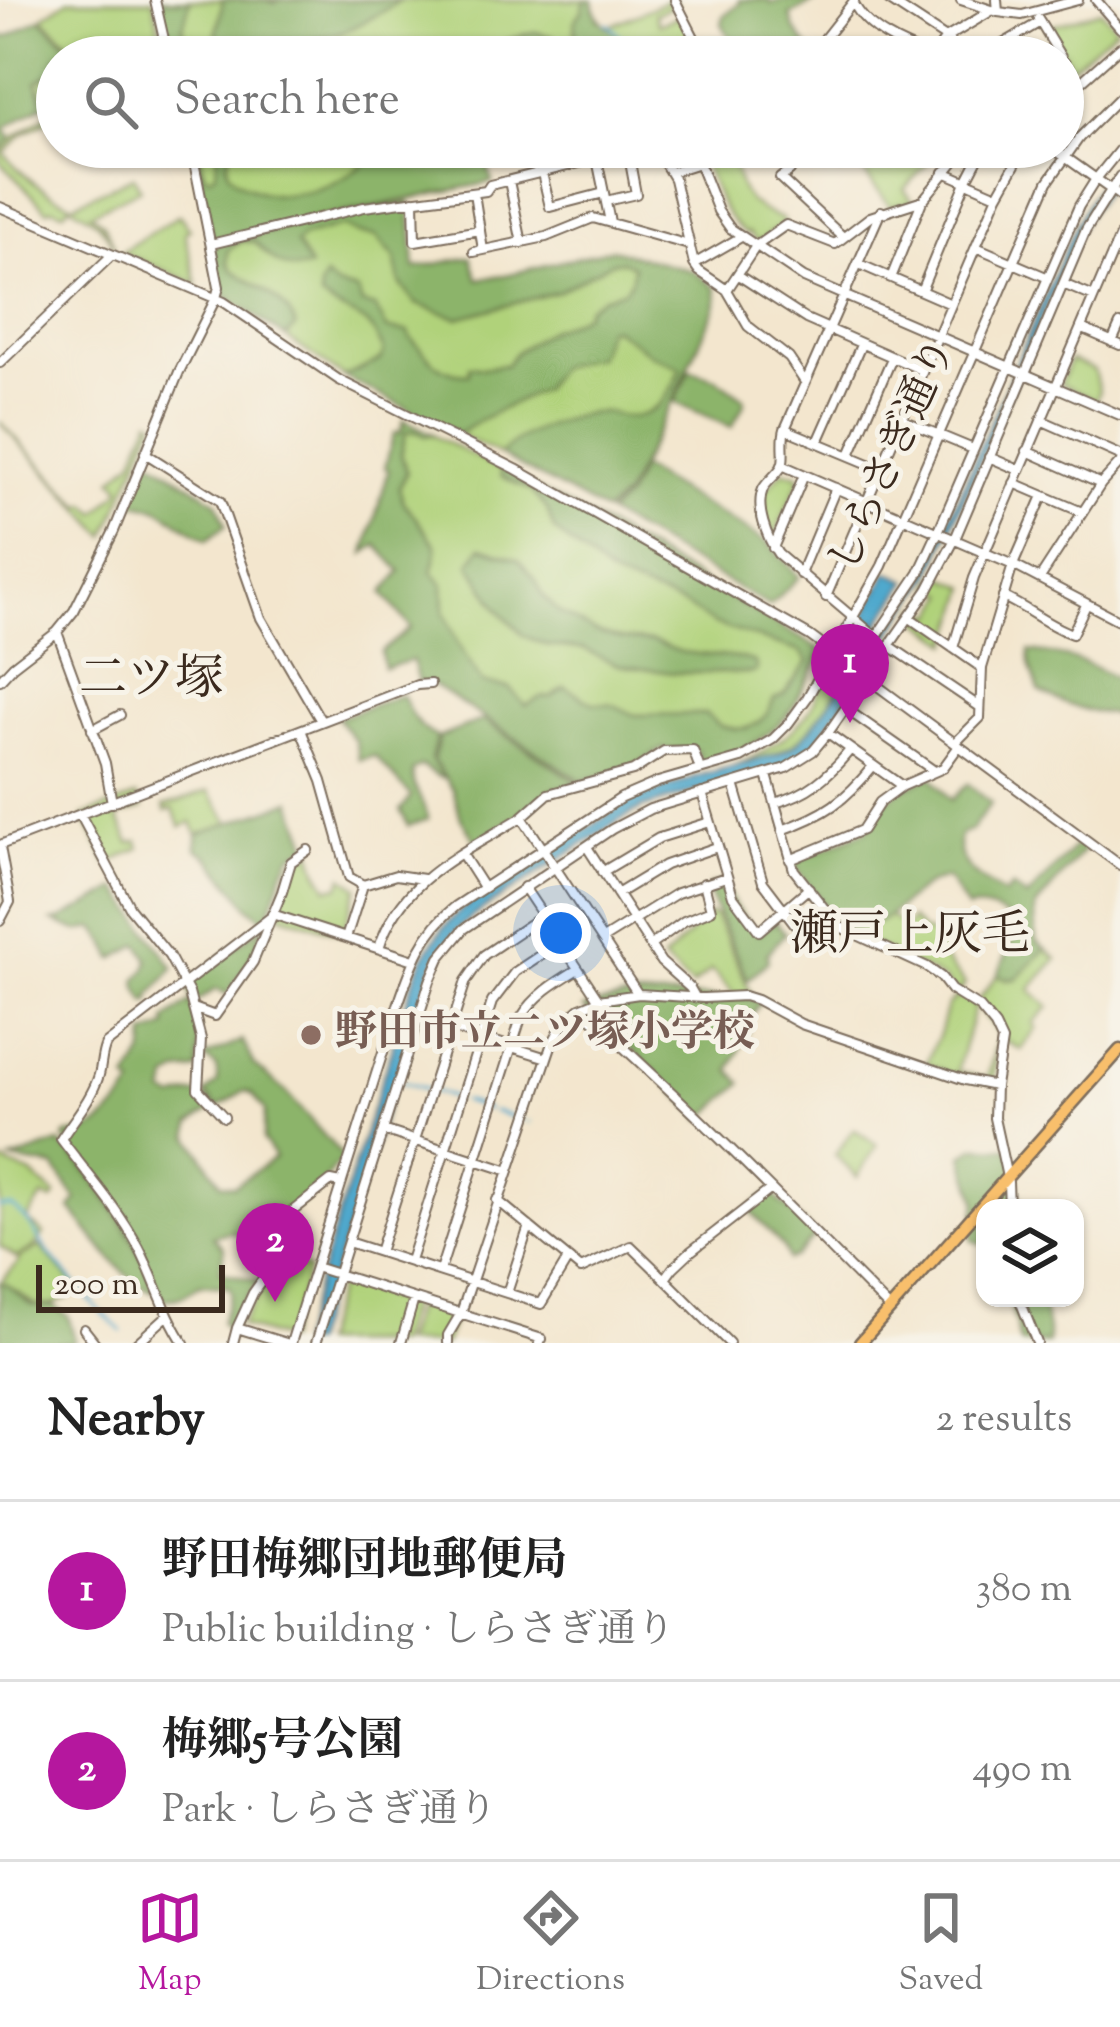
<!DOCTYPE html>
<meta charset="utf-8">
<style>
body{margin:0;font-family:"Sorts Mill Goudy","Noto Serif JP",serif;background:#f2f2f2;color:#222}
.controls{position:absolute;right:36px;bottom:36px;display:grid;overflow:hidden;border-radius:24px;box-shadow:0 3px 9px #0004}
.controls button{width:108px;height:108px;display:grid;place-items:center;padding:0;border:0;border-bottom:3px solid #e0e0e0;background:#fff;color:#222;font:60px sans-serif}
.scale{position:absolute;left:36px;bottom:30px;width:189px;box-sizing:border-box;padding-left:12px;border:6px solid #3b2a1e;border-top:0;font-size:33px;line-height:42px;white-space:nowrap;color:#3b2a1e;-webkit-text-stroke:9px #f7f3e8;paint-order:stroke}
.you{position:absolute;left:561px;top:933px;width:42px;height:42px;margin:-30px;border:9px solid #fff;border-radius:50%;background:#1a73e8;box-shadow:0 0 0 18px #1a73e833}
.badge{display:grid;place-items:center;width:78px;height:78px;border-radius:50%;background:#b5179e;color:#fff;font-size:39px;font-weight:700}
.pin{position:absolute;translate:-50% -99px;filter:drop-shadow(0 3px 6px #0008)}
.pin::after{content:'';position:absolute;top:63px;width:42px;height:36px;background:inherit;clip-path:polygon(0 0,100% 0,50% 100%)}
.list{margin:0;padding:0;list-style:none}
h2{display:flex;justify-content:space-between;align-items:center;height:156px;margin:0;padding:0 48px;font-size:51px}
h2 small{font-size:39px;font-weight:400;color:#767676}
.list li{display:grid;grid-template-columns:78px 1fr auto;gap:36px;align-items:center;box-sizing:border-box;height:180px;padding:0 48px;border-top:3px solid #e0e0e0}
.list b{display:block;font-size:45px;white-space:nowrap}
.list p{margin:0;font-size:39px;white-space:nowrap;color:#767676}
.list em{font-size:39px;font-style:normal;color:#767676}
.icon{flex:none;width:66px;height:66px;fill:none;stroke:currentColor;stroke-width:2;stroke-linecap:round;stroke-linejoin:round}
.map{position:relative;flex:none;width:1120px;height:1343px;overflow:hidden}
.search{position:absolute;background:#fff;box-shadow:0 3px 9px #0004;left:36px;right:36px;top:36px;height:132px;display:flex;align-items:center;gap:30px;box-sizing:border-box;padding:0 42px;border-radius:66px;color:#767676;font-size:45px}
.sheet{height:516px;background:#fff}
nav{display:flex;justify-content:space-around;align-items:center;box-sizing:border-box;height:168px;border-top:3px solid #e0e0e0;background:#fff;font-size:33px;color:#767676}
nav a{display:grid;justify-items:center;gap:6px}
nav .on{color:#b5179e}
.map>svg:first-child{display:block}
</style>
<div class="map">
<svg width="1120" height="1343" viewBox="0 0 1120 1343">
<rect width="100%" height="100%" fill="#f7f3e8"/>
<filter id="ink" filterUnits="userSpaceOnUse"><feTurbulence type="fractalNoise" baseFrequency=".00833" numOctaves="2"/><feDisplacementMap in="SourceGraphic" scale="24" xChannelSelector="R" yChannelSelector="G"/><feConvolveMatrix kernelMatrix="1 2 1 2 8 2 1 2 1" color-interpolation-filters="sRGB"/></filter>
<filter id="wash" filterUnits="userSpaceOnUse"><feTurbulence type="fractalNoise" baseFrequency=".004" numOctaves="4" result="noise"/><feDisplacementMap in="SourceGraphic" scale="48" xChannelSelector="R" yChannelSelector="G"/><feGaussianBlur stdDeviation="2.7" result="paint"/><feColorMatrix in="noise" values="0 0 0 0 0 0 0 0 0 0 0 0 0 0 0 0 0 1.4 0 .05"/><feComposite in="paint" operator="in"/></filter>
<g filter="url(#wash)">
<rect width="100%" height="100%" fill="#f3e6ce"/>
<path fill="#b0d27a" stroke="#767e4c" stroke-width="3" d="M 68,0 L 153,0 L 160,35 L 117,52 L 118,57 L 73,57 L 77,50 L 42,17 Z
M 158,0 L 589,0 L 606,28 L 601,57 L 170,57 Z
M 669,0 L 673,0 L 676,5 L 655,14 L 659,24 L 681,15 L 697,48 L 679,57 L 635,57 L 623,38 L 610,26 Z
M 1101,10 L 1116,28 L 1070,67 L 1046,27 Z
M 57,70 L 57,115 L 22,135 L 4,153 C 23,177 45,193 73,204 L 134,176 L 140,189 L 91,213 L 104,224 L 115,248 C 102,223 94,219 70,205 L 63,212 L 53,208 L 47,210 L 0,162 L 0,151 L 11,139 L 50,113 L 36,82 Z
M 194,147 L 483,147 L 216,239 Z
M 860,147 L 937,147 L 939,151 L 904,189 L 913,201 L 890,206 L 855,161 L 841,172 L 837,168 Z
M 727,152 C 736,165 735,177 742,190 C 749,206 767,213 782,219 L 784,223 L 758,242 L 748,232 L 746,234 C 722,217 715,191 704,165 Z
M 364,209 L 414,286 L 502,276 L 612,249 L 693,271 L 716,288 L 717,299 L 714,310 L 676,394 L 625,495 L 605,512 L 500,455 L 344,377 L 226,296 L 217,245 Z
M 179,215 L 190,229 L 185,233 L 197,284 L 123,253 L 124,250 Z
M 1070,360 L 1094,370 L 1099,392 L 1096,400 L 1060,384 Z
M 151,419 L 155,421 L 106,536 L 0,422 L 82,506 L 87,504 L 97,513 L 119,492 L 121,487 L 113,479 L 133,460 Z
M 404,420 L 600,522 L 820,649 L 822,655 L 788,716 L 755,744 L 734,754 L 662,749 L 632,768 L 582,781 L 493,724 L 485,719 L 407,547 L 376,514 Z
M 783,471 L 799,475 L 800,479 L 773,539 L 764,513 L 764,492 Z
M 939,575 L 968,587 L 950,643 L 915,618 L 919,607 L 935,615 L 947,594 L 932,586 Z
M 831,667 L 836,667 L 848,676 L 810,729 L 794,744 L 772,755 L 733,766 C 761,756 802,730 814,702 C 819,690 824,679 831,667 Z
M 209,791 L 230,823 L 197,834 L 192,822 L 181,827 L 173,809 L 166,811 L 164,806 Z
M 137,796 L 143,808 L 117,816 L 130,843 L 138,841 L 140,848 L 108,864 L 83,816 Z
M 312,851 L 320,875 L 328,888 L 340,886 L 343,876 L 358,887 L 342,934 L 280,914 L 278,909 L 293,863 Z
M 710,914 L 715,915 L 752,995 L 735,995 L 711,970 L 692,986 L 663,960 Z
M 888,915 L 906,927 L 911,919 L 922,930 L 941,939 L 952,935 L 948,944 L 939,953 L 965,984 L 960,992 L 954,991 L 945,980 L 845,929 L 879,921 Z
M 1045,949 L 1057,959 L 1030,989 L 1049,1007 L 1033,1023 L 1037,1028 L 1021,1050 L 1002,1039 L 976,1003 L 998,974 L 1006,980 L 1016,979 Z
M 957,996 L 975,1006 L 957,1071 L 987,1079 L 998,1036 L 994,1083 L 966,1079 L 926,1064 L 940,1031 L 947,1006 Z
M 854,1129 L 877,1145 L 857,1177 L 835,1155 Z
M 0,1161 L 32,1175 L 56,1196 L 52,1201 L 43,1196 L 27,1220 L 44,1234 L 34,1247 L 16,1258 L 0,1246 Z
M 40,1246 L 79,1290 C 30,1323 41,1300 0,1283 L 19,1262 L 18,1259 Z
M 278,1259 L 308,1269 L 286,1340 L 241,1326 C 251,1302 270,1283 278,1259 Z
M 342,1282 L 410,1304 L 398,1343 L 320,1343 L 339,1283 Z
M 416,1305 L 455,1317 L 445,1343 L 403,1343 Z"/>
<path fill="#8cb46a" stroke="#646f44" stroke-width="3" d="M 158,0 L 190,0 L 183,27 L 187,57 L 170,57 Z
M 223,0 L 265,0 L 275,3 L 280,0 L 400,0 C 349,36 317,41 257,49 C 240,52 230,57 212,57 Z
M 585,0 L 593,0 C 596,29 609,22 622,39 C 627,44 630,51 634,57 L 575,57 L 575,21 L 582,11 Z
M 739,0 L 768,0 L 771,4 L 781,0 L 818,0 L 790,15 L 794,28 L 810,51 L 805,57 L 741,57 L 722,24 L 724,15 L 740,3 Z
M 40,19 L 76,52 L 73,57 L 57,57 L 57,70 L 36,82 L 46,103 L 5,128 L 11,139 L 0,151 L 0,38 L 10,36 Z
M 535,32 L 553,37 L 559,50 L 534,57 L 386,57 C 420,56 453,53 487,47 C 504,44 517,34 535,32 Z
M 194,147 L 199,147 L 203,170 L 206,176 L 211,176 L 216,172 L 218,147 L 235,147 C 226,158 223,169 235,179 C 271,208 326,192 359,168 C 370,160 377,151 390,147 L 483,147 L 492,182 L 216,239 L 212,238 Z
M 410,203 L 415,268 L 471,257 L 478,279 L 502,276 L 612,249 L 693,271 L 716,288 L 717,299 L 714,310 L 676,394 L 625,495 L 605,512 L 500,455 C 517,433 575,413 603,412 C 612,412 620,417 630,417 C 658,417 672,390 681,368 L 652,355 L 614,328 L 607,328 L 598,356 L 558,367 L 544,388 L 478,421 L 459,434 L 344,377 L 381,360 L 384,351 C 365,308 354,322 321,298 L 320,287 L 325,277 L 336,286 L 358,291 L 362,304 L 375,307 L 387,329 L 409,332 L 410,337 C 429,357 439,375 469,374 L 470,366 L 483,368 L 506,365 L 515,353 L 547,331 L 574,320 L 585,313 L 587,307 L 603,297 L 625,289 L 632,278 L 633,266 L 622,261 L 612,262 L 557,292 L 458,318 L 416,304 L 400,283 L 395,258 L 376,236 L 359,234 L 342,226 L 303,237 L 296,244 L 310,267 C 287,275 269,258 255,242 L 242,241 L 228,250 L 227,262 L 232,270 C 256,286 287,299 296,327 L 286,337 L 226,296 L 222,288 L 214,249 L 217,245 L 332,216 Z
M 690,370 L 716,378 L 744,398 L 744,404 L 732,427 L 675,402 Z
M 404,420 L 433,434 L 425,436 L 417,432 L 406,432 L 401,455 L 407,472 L 399,488 L 403,501 L 436,545 L 437,552 L 432,572 L 443,584 L 444,612 L 458,644 L 482,683 L 509,688 L 526,706 L 541,697 L 551,697 L 565,687 L 593,703 L 612,704 L 635,715 L 705,714 L 721,726 L 736,729 L 747,728 L 758,723 L 768,713 L 774,699 L 784,694 L 808,662 L 801,652 L 714,624 L 684,605 L 610,576 L 554,530 L 547,509 L 531,491 L 501,476 L 501,468 L 820,649 L 822,655 C 816,667 808,676 803,687 C 784,734 747,750 701,764 L 697,751 L 662,749 L 632,768 L 582,781 L 430,683 L 418,682 L 412,660 L 384,668 L 381,652 L 411,628 L 383,593 L 401,571 L 377,545 L 365,553 L 389,470 L 385,468 L 394,433 L 400,433 Z
M 149,458 L 217,502 L 226,526 L 207,540 L 159,509 L 129,501 L 146,459 Z
M 640,468 L 768,543 L 799,577 L 769,606 L 608,514 L 627,496 Z
M 481,547 L 518,559 L 535,579 L 544,597 L 560,613 L 596,632 L 619,639 L 654,642 L 681,652 L 746,659 L 755,663 L 757,670 L 753,673 L 674,673 L 618,665 L 583,649 L 549,646 L 524,636 L 499,610 L 470,564 Z
M 1029,651 C 1051,653 1081,659 1101,671 C 1108,674 1113,678 1120,680 L 1120,718 C 1109,711 1102,714 1089,711 C 1072,708 1055,699 1039,691 L 1030,664 Z
M 402,695 C 410,714 417,728 437,737 L 431,759 L 443,778 L 438,777 L 422,766 L 413,770 C 410,785 425,803 428,819 L 408,826 L 401,810 L 411,796 L 375,756 L 359,760 L 355,741 L 337,718 Z
M 483,720 L 579,783 L 550,790 L 518,816 L 476,842 L 461,819 L 453,790 L 433,760 L 440,737 Z
M 931,776 L 951,800 L 968,784 L 991,803 L 972,829 L 960,835 C 953,866 983,881 1005,895 L 1012,887 L 1027,898 L 1078,843 L 1085,848 L 1035,908 L 1036,941 L 1045,949 L 1016,979 L 1006,979 L 998,974 L 1017,930 L 1016,923 C 1001,913 986,904 967,909 L 947,878 C 912,884 896,920 865,928 C 859,929 852,929 845,929 L 838,923 L 798,871 L 795,861 L 867,830 L 882,804 L 901,790 Z
M 292,801 L 309,846 C 303,849 297,851 292,855 C 283,863 275,905 265,920 L 250,908 L 208,856 L 197,849 L 197,834 Z
M 722,882 L 735,906 L 758,934 L 775,921 L 785,933 L 767,954 L 768,961 L 748,980 L 709,894 L 710,885 Z
M 118,889 L 174,968 L 151,995 L 150,1002 L 146,1002 L 138,988 L 137,979 L 146,969 L 149,960 L 139,944 L 114,959 L 107,944 L 95,928 L 77,931 L 53,921 L 62,919 Z
M 265,924 L 250,960 L 227,994 L 216,989 L 194,1003 L 186,985 Z
M 634,997 L 742,997 L 760,1002 L 750,1018 L 749,1030 L 730,1070 L 742,1083 L 703,1119 L 630,1047 L 584,1009 L 593,1005 Z
M 190,1002 L 199,1028 L 198,1070 L 180,1072 L 169,1079 L 165,1094 L 174,1099 C 197,1092 197,1091 214,1108 L 191,1124 L 190,1136 L 221,1184 L 234,1186 L 275,1158 L 263,1140 L 265,1110 L 252,1094 L 245,1091 L 218,1107 L 205,1094 L 218,1082 L 216,1066 L 203,1057 L 243,1041 L 254,1065 L 284,1090 L 344,1158 L 342,1162 C 330,1169 330,1174 322,1184 C 307,1203 280,1213 265,1229 L 267,1238 L 229,1232 L 213,1236 L 224,1248 L 220,1272 L 259,1281 L 245,1300 L 231,1335 L 221,1323 L 231,1293 L 229,1287 L 200,1285 L 183,1296 L 163,1300 L 140,1249 L 64,1138 L 66,1135 C 104,1131 112,1114 134,1086 L 128,1081 L 145,1052 L 146,1035 L 167,1027 L 166,1020 Z
M 59,1143 C 91,1170 146,1251 154,1292 C 123,1281 92,1235 71,1209 L 77,1200 L 54,1167 L 12,1160 Z
M 976,1147 L 1009,1148 L 1016,1172 L 1022,1208 L 985,1208 L 985,1246 L 972,1240 L 977,1201 L 963,1155 Z
M 770,1192 L 816,1235 L 795,1257 L 788,1260 L 784,1248 L 749,1209 Z
M 0,1283 L 6,1284 L 31,1305 L 53,1306 L 68,1316 L 75,1340 L 73,1343 L 0,1343 Z
M 1009,1298 L 1040,1298 L 1048,1329 L 1048,1343 L 1020,1343 Z"/>
<path fill="#4fa9cd" stroke="#456a76" stroke-width="3" d="M 1120,159 C 1117,175 1092,208 1082,225 L 930,577 L 815,743 L 786,764 L 643,808 L 620,820 L 473,916 L 454,933 L 441,949 L 431,969 L 311,1343 L 298,1343 L 412,985 C 425,950 440,926 470,903 L 630,801 L 698,776 L 778,754 L 795,745 L 811,729 L 852,672 L 864,663 L 925,574 L 1077,222 L 1096,188 Z
M 888,572 L 908,581 L 875,630 L 862,620 Z"/>
<g fill="none" stroke-linecap="round" stroke-linejoin="round">
<path stroke="#4fa9cd" stroke-width="3" d="M 607,23 L 621,36 L 634,57
M 693,147 L 701,159
M 402,1082 L 427,1089
M 433,1091 L 456,1099
M 463,1101 L 487,1109
M 494,1111 L 522,1120
M 529,1122 L 530,1122
M 0,1207 L 12,1207 L 26,1219 L 50,1255 L 96,1307 L 122,1331"/>
</g>
</g>
<g filter="url(#ink)">
<g fill="none" stroke-linecap="round" stroke-linejoin="round">
<g stroke="#7b6c5c" stroke-width="12">
<path id="minor" d="M 155,0 L 168,57
M 675,0 L 704,57
M 888,0 L 946,38 L 966,57
M 961,0 L 998,12 L 1022,15 L 1078,0
M 997,0 L 998,12
M 1096,0 L 1120,28
M 853,2 C 867,31 903,46 933,57 L 946,38 L 991,11
M 1038,19 L 1061,57
M 823,40 L 835,57
M 810,57 L 854,1
M 981,57 L 1040,22
M 1063,61 L 1079,81
M 1063,98 L 1120,47
M 769,147 L 790,171 L 780,178 L 843,237
M 1051,147 L 1120,196
M 597,159 L 610,222
M 699,163 L 718,211 L 730,228 L 804,278 L 1120,415
M 671,172 L 699,163 L 730,147
M 944,172 L 997,195
M 542,173 L 550,207 L 604,193
M 509,181 L 522,243
M 474,193 L 483,250
M 414,200 L 415,241 L 480,230
M 606,201 L 636,194 L 628,151
M 0,207 L 224,302 L 339,380 L 516,469 L 810,636 L 1120,865
M 881,211 L 785,429 C 781,442 786,457 782,466 C 777,475 767,481 763,489 C 755,508 767,538 778,554 L 876,637 L 919,573 L 938,532 L 1079,206 L 1096,179 L 1120,149
M 211,244 L 364,207 L 486,191 L 490,185 L 628,151 L 650,153 L 665,164 L 674,179 L 694,264 L 699,271 L 727,290 L 748,326 L 789,358 L 805,382
M 976,247 L 1046,277
M 474,252 L 546,237 L 593,218 L 689,245
M 694,264 L 741,237
M 859,264 L 951,304
M 738,275 L 806,319 L 922,370
M 891,278 L 922,201
M 1063,284 L 1094,297
M 727,290 L 756,246 L 786,225 L 835,244 L 870,217 L 923,200 L 966,147
M 921,291 L 966,182 L 984,147
M 1081,328 L 1120,345
M 1112,342 L 1120,324
M 0,363 L 112,255
M 903,420 L 973,449
M 1041,420 L 1120,455
M 785,429 L 881,469
M 818,442 L 861,345
M 1027,451 L 1101,484
M 145,453 L 220,501 L 261,618 L 321,721
M 850,455 L 892,358
M 989,457 L 1019,470
M 782,465 L 1013,565 L 1120,621
M 1014,483 L 1082,512
M 773,548 L 804,475
M 800,574 L 836,488
M 1040,578 L 1101,484 L 1120,463
M 826,597 L 998,195 L 1025,147
M 1003,597 C 1028,608 1048,626 1072,634 L 1086,605
M 910,618 L 982,668
M 57,632 L 105,763 L 112,803
M 890,646 L 980,707
M 953,648 L 974,578 L 1120,236
M 0,680 L 13,666 L 57,632 L 74,611 L 114,531 L 179,372 L 216,298 L 219,287 L 191,147
M 846,709 L 933,770
M 92,730 L 120,715
M 301,730 L 322,781 L 349,877 L 363,885
M 828,733 L 902,786
M 955,743 L 980,718 L 982,668 L 1013,565 L 1043,496
M 767,775 L 794,870 L 838,926 L 927,967 L 941,977 L 951,990 L 980,1008 L 995,1026 L 1002,1041 L 995,1086 L 994,1118 L 1008,1182 L 1009,1208
M 734,784 L 763,882 L 795,924
M 702,793 L 733,896 L 759,931 L 809,888
M 775,803 C 808,794 828,777 850,750
M 80,814 L 130,908 L 169,956 L 189,993 L 201,1039 L 198,1089 L 224,1117
M 522,817 L 548,794 L 633,771 L 664,751 L 693,750 L 700,769
M 782,830 C 825,815 845,801 873,766
M 0,845 L 417,685 L 430,684
M 0,847 L 10,902 L 0,921
M 587,847 L 661,962 L 690,988 L 694,995
M 462,854 L 483,887
M 790,860 L 862,830 L 880,802 L 902,786 L 943,768 L 959,746
M 602,872 L 659,838 L 710,822
M 363,885 L 396,875 L 423,879
M 524,887 L 599,1000
M 617,894 L 665,865 L 717,847
M 272,914 L 414,960
M 346,938 L 363,885
M 603,939 L 677,893 L 726,877
M 651,945 L 684,921 L 711,910 L 704,883
M 379,948 C 400,879 464,853 522,817 L 638,994
M 580,1008 C 688,1104 789,1206 890,1309
M 196,1009 L 215,1016 L 253,962 L 282,892 L 291,862 L 308,850
M 419,1018 L 547,1058
M 383,1130 L 509,1171
M 497,1200 L 581,1269 L 631,1246 L 665,1279
M 348,1242 L 541,1304 L 568,1259
M 379,1252 L 466,981 L 484,955 L 542,916
M 410,1261 L 492,1002 L 515,972 L 560,942
M 315,1267 L 542,1339 L 539,1343
M 440,1271 L 521,1018 C 535,995 555,983 578,969
M 507,1293 L 529,1226
M 1019,1298 L 1037,1343
M 237,1328 L 253,1293 L 275,1262 L 276,1252 L 269,1234 L 271,1228 L 331,1181 L 341,1183
M 84,1329 L 95,1343
M 137,1343 L 168,1315
M 184,1343 C 164,1313 155,1279 139,1248 C 118,1208 88,1175 61,1139 C 74,1119 92,1098 99,1075 C 102,1064 101,1055 106,1044 L 271,917
M 233,1343 L 237,1328 L 286,1343
M 291,1343 L 396,1011 C 410,970 421,933 456,906 L 621,798 L 658,782 L 741,758 L 773,739 L 788,724 L 807,698 L 882,566 L 1048,182 L 1079,138 L 1120,97
M 316,1343 L 430,981 L 440,958 L 464,929 L 612,829 L 650,809 L 786,768 L 813,751 L 828,733 L 928,590 L 955,539 L 1086,230 L 1120,176
M 401,1343 L 414,1299
M 448,1343 L 448,1335 L 461,1313 L 551,1046 L 559,1031 L 572,1015 L 580,1008 L 599,1000 L 639,994 L 704,998 L 744,996 L 757,1000 L 801,1024 L 965,1080 L 995,1086
M 729,1343 L 665,1279 L 673,1268 L 690,1252 L 771,1189"/>
</g>
<g stroke="#7b6c5c" stroke-width="15">
<path id="major" d="M 860,1343 L 1120,1050"/>
</g>
<use href="#minor" stroke="#fff" stroke-width="8"/>
<use href="#major" stroke="#f8bf6c" stroke-width="10"/>
</g>
</g>
<circle fill="#8d6e63" stroke="#f7f3e8" stroke-width="4.5" cx="311" cy="1035" r="12"/>
<g text-anchor="middle" dominant-baseline="central" stroke-width="10" stroke-linejoin="round" paint-order="stroke">
<g font-size="42" fill="#3b2a1e" stroke="#f7f3e8">
<text transform="translate(894 456) rotate(-66)">しらさぎ通り</text>
</g>
<g font-size="42" font-weight="bold" fill="#785e54" stroke="#f7f3e8" text-anchor="start">
<text x="335" y="1035">野田市立二ツ塚小学校</text>
</g>
<g font-size="48" fill="#3b2a1e" stroke="#f7f3e8">
<text x="151" y="681">二ツ塚</text>
<text x="910" y="937">瀬戸上灰毛</text>
</g>
</g>
</svg>
<div class="controls">
<button><svg class="icon" aria-label="layers" viewBox="0 0 24 24"><path d="M12 4l9 5-9 5-9-5zM3 14l9 5 9-5"/></svg></button>
</div>
<div class="scale">200 m</div>
<div class="you"></div>
<div class="pin badge" style="left:850px;top:723px">1</div>
<div class="pin badge" style="left:275px;top:1302px">2</div>
<div class="search"><svg class="icon" aria-label="search" viewBox="0 0 24 24"><circle cx="10" cy="10" r="6"/><path d="M15 15l6 6"/></svg>Search here</div>
</div>
<section class="sheet">
<h2>Nearby<small>2 results</small></h2>
<ul class="list">
<li><span class="badge">1</span><div><b>野田梅郷団地郵便局</b><p>Public building · しらさぎ通り</p></div><em>380 m</em></li>
<li><span class="badge">2</span><div><b>梅郷5号公園</b><p>Park · しらさぎ通り</p></div><em>490 m</em></li>
</ul>
</section>
<nav>
<a class="on"><svg class="icon" aria-label="map" viewBox="0 0 24 24"><path d="M3 6l6-2 6 2 6-2v14l-6 2-6-2-6 2zM9 4v14M15 6v14"/></svg>Map</a>
<a><svg class="icon" aria-label="directions" viewBox="0 0 24 24"><path d="M12 3l9 9-9 9-9-9zM9 14v-3h6M13 9l2 2-2 2"/></svg>Directions</a>
<a><svg class="icon" aria-label="saved" viewBox="0 0 24 24"><path d="M7 4h10v16l-5-4-5 4z"/></svg>Saved</a>
</nav>
